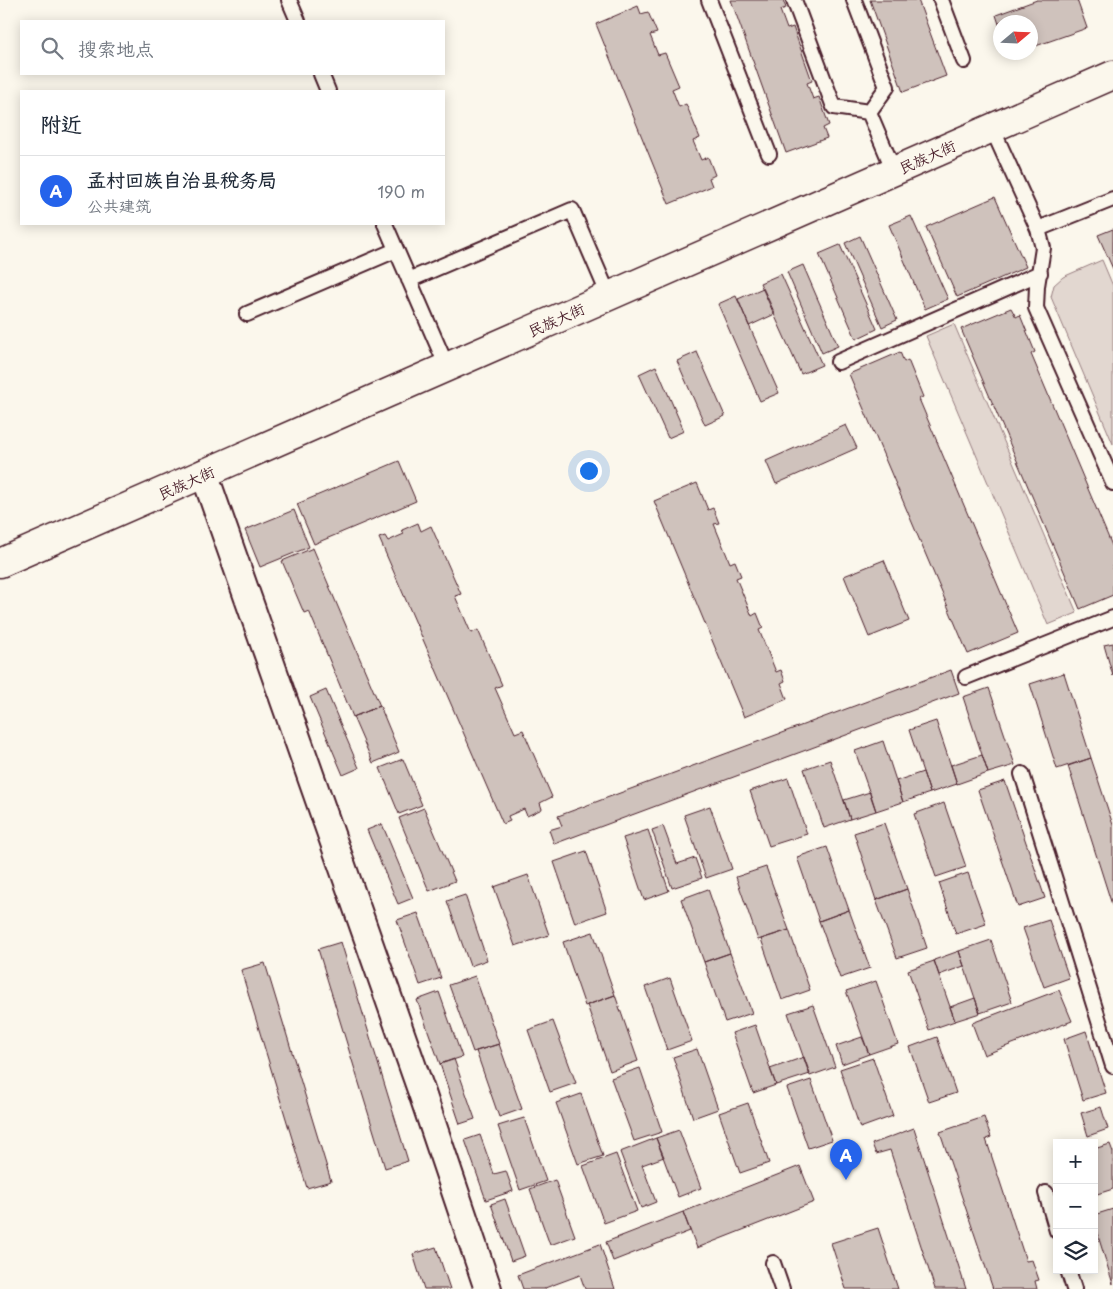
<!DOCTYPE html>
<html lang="zh">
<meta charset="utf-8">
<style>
body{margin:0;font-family:"Playpen Sans","LXGW WenKai TC",sans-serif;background:#f2f2f3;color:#1f2937}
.controls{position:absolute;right:15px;bottom:15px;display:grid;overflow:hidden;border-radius:0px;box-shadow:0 2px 12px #0003}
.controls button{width:45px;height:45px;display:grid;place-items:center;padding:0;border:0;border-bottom:1px solid #e0e1e3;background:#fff;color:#1f2937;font:25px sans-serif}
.compass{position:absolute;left:993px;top:15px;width:45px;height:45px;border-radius:50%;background:#fff;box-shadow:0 2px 12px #0003;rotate:71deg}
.you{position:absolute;left:588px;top:470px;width:18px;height:18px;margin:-12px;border:4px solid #fff;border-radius:50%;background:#1a73e8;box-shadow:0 0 0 8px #1a73e833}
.badge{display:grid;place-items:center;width:32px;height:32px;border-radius:50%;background:#2563eb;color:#fff;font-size:16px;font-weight:700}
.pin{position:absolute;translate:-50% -41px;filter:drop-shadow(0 1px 2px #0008)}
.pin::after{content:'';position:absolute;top:26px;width:18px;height:15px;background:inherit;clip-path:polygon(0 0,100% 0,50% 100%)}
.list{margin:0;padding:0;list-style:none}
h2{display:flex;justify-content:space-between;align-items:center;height:65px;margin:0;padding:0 20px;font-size:21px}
h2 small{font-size:16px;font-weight:400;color:#747a83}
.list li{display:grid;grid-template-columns:32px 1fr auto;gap:15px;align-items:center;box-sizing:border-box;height:70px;padding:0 20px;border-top:1px solid #e0e1e3}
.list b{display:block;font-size:19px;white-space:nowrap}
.list p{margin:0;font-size:16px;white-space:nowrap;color:#747a83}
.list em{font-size:16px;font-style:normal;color:#747a83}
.icon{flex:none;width:28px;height:28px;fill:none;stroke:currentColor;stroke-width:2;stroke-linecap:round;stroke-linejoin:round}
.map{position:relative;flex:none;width:1113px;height:1289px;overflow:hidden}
.search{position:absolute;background:#fff;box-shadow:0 2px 12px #0003;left:20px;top:20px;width:425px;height:55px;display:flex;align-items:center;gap:12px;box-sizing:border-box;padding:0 18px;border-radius:0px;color:#747a83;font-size:19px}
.panel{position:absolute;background:#fff;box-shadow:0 2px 12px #0003;left:20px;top:90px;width:425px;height:135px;border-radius:0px}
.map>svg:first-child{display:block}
</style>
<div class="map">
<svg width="1113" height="1289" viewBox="0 0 1113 1289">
<rect width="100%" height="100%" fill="#fbf7ec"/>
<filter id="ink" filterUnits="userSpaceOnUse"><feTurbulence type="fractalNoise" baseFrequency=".02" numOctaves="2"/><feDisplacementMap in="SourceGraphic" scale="10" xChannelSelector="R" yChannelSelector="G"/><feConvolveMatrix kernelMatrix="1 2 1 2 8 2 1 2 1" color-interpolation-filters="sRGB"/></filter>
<g filter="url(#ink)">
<path fill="#e2d7d0" stroke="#967b7e" d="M 1102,260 L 1113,286 L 1113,444 L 1051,297 L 1054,285 L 1063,277 Z
M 954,324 L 1077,613 L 1048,625 L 926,336 Z"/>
<path fill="#cfc2bc" stroke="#4a1f2b" d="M 731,0 L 783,0 L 786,8 L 780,10 L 787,29 L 793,27 L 812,81 L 807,83 L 813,99 L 819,97 L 829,125 L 823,128 L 827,138 L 786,153 Z
M 870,0 L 918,0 L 946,76 L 903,92 Z
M 1037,0 L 1077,0 L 1087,28 L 1030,48 L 1030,22 L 1000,22 L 1000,27 L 996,15 Z
M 638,6 L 641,14 L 648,12 L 657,33 L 650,35 L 658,55 L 665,53 L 679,86 L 672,89 L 679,107 L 686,104 L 700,138 L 693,141 L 701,160 L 708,157 L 715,175 L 709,178 L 712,186 L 669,204 L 596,24 Z
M 995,197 L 1026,267 L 957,297 L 926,227 Z
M 911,216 L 948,299 L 925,309 L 889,225 Z
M 1113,229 L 1113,269 L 1098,235 Z
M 860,236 L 897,320 L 882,327 L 845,243 Z
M 840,245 L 877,329 L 856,339 L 819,254 Z
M 803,265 L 838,346 L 822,353 L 787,272 Z
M 781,274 L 822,365 L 801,374 L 760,283 Z
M 763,288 L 775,314 L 749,326 L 738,299 Z
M 736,296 L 779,393 L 760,401 L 718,304 Z
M 1011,308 L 1016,317 L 1020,315 L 1035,352 L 1031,354 L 1113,548 L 1113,595 L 1080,609 L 961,329 Z
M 697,352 L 725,416 L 705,425 L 677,361 Z
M 900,352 L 904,362 L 908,360 L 923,397 L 919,399 L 1018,633 L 968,654 L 849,374 Z
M 656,366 L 684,431 L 668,438 L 639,374 Z
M 846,425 L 857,448 L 776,484 L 766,461 Z
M 399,461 L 416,501 L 314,544 L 297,504 Z
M 697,483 L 708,510 L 713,508 L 719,523 L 714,524 L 730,563 L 735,561 L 741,576 L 736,578 L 752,616 L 757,613 L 763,628 L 759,630 L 776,672 L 781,670 L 785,681 L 781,683 L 787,699 L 744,717 L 654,501 Z
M 294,510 L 309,547 L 260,567 L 245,530 Z
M 418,523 L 421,531 L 431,526 L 461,594 L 455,596 L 471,633 L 478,630 L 502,685 L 495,688 L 515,733 L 523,730 L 552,797 L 540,803 L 542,809 L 527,816 L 524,809 L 508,816 L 510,821 L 503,824 L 379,538 L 385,536 L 388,541 L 404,534 L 402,530 Z
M 313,548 L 380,706 L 353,717 L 309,611 L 304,613 L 282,561 Z
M 884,560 L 909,621 L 869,637 L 844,576 Z
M 1113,643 L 1113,676 L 1104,645 Z
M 951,670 L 959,693 L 554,844 L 549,830 L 562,826 L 558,816 Z
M 1064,673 L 1091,758 L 1057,769 L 1030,684 Z
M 989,688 L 1015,765 L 988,773 L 963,697 Z
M 326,690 L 359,768 L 343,775 L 310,697 Z
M 380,706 L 399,752 L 373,763 L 353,717 Z
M 936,721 L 957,784 L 930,793 L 909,730 Z
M 883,741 L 903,802 L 876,811 L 855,751 Z
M 982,755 L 988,773 L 957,784 L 951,765 Z
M 1091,758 L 1113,825 L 1113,908 L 1068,766 Z
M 403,759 L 422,805 L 399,814 L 380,768 Z
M 830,760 L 850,819 L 824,828 L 804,769 Z
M 923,772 L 930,793 L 903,802 L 896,781 Z
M 788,778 L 807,834 L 769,846 L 750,791 Z
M 1005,781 L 1045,898 L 1018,907 L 978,790 Z
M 870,792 L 876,811 L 850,819 L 844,800 Z
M 944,803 L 966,867 L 936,877 L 914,814 Z
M 710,806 L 732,869 L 706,878 L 684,815 Z
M 424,808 L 455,881 L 429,891 L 399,818 Z
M 884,823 L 907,889 L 876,900 L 854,833 Z
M 382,824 L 413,898 L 398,904 L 367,830 Z
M 663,826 L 677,864 L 695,858 L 702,878 L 672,888 L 652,830 Z
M 648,830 L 669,891 L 644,900 L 623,838 Z
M 827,847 L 849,910 L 819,921 L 797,857 Z
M 586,851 L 607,912 L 575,923 L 554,862 Z
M 766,867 L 789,930 L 758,940 L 736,877 Z
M 968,873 L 986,924 L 956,934 L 939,883 Z
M 528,875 L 549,935 L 515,946 L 494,887 Z
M 708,889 L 730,953 L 704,962 L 681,899 Z
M 907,889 L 927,948 L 897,958 L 876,900 Z
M 465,895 L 487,960 L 470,966 L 447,901 Z
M 849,910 L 870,968 L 840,978 L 819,921 Z
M 418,913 L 441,978 L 420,985 L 397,920 Z
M 1049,920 L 1069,978 L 1044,987 L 1023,928 Z
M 789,930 L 810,990 L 782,1000 L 761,939 Z
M 593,932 L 615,995 L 585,1006 L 563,942 Z
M 991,940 L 1012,1002 L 980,1013 L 959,951 Z
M 341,942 L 408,1161 L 385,1168 L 318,949 Z
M 959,951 L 964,966 L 939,975 L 934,960 Z
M 730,953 L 752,1013 L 725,1022 L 704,962 Z
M 934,961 L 955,1021 L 929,1030 L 908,970 Z
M 265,963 L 331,1181 L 307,1188 L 241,970 Z
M 475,976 L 499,1044 L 473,1052 L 449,985 Z
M 670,978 L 692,1041 L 667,1050 L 645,987 Z
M 876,981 L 898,1044 L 869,1054 L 846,991 Z
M 1059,990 L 1072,1021 L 984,1055 L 972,1023 Z
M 439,992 L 462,1057 L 440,1064 L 417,1000 Z
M 615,995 L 638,1061 L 610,1071 L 587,1005 Z
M 975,998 L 980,1013 L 955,1021 L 950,1007 Z
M 813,1005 L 835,1067 L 810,1076 L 788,1013 Z
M 553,1021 L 576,1083 L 550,1092 L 528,1030 Z
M 755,1025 L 776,1085 L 753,1093 L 732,1033 Z
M 1086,1031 L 1106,1093 L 1083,1100 L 1064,1039 Z
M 862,1037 L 869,1054 L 842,1064 L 836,1046 Z
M 937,1037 L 956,1093 L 929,1102 L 910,1047 Z
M 499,1044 L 522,1109 L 499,1117 L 476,1051 Z
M 697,1049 L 718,1109 L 693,1118 L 673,1057 Z
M 804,1057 L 810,1074 L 776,1085 L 770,1069 Z
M 873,1058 L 893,1116 L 860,1128 L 840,1069 Z
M 454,1059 L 475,1119 L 460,1124 L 440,1064 Z
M 640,1068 L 662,1132 L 634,1141 L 611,1078 Z
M 811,1080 L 832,1140 L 808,1148 L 787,1088 Z
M 581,1094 L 603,1156 L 578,1164 L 556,1103 Z
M 748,1103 L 769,1163 L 740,1173 L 719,1113 Z
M 1101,1107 L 1108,1129 L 1088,1136 L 1081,1113 Z
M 984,1117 L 991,1137 L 986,1139 L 1026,1261 L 1032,1260 L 1039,1280 L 1035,1281 L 1037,1289 L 993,1289 L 940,1132 Z
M 524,1118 L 546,1181 L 520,1190 L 498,1126 Z
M 914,1128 L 966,1289 L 935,1289 L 890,1150 L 876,1154 L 872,1144 Z
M 679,1130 L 701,1188 L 678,1197 L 656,1138 Z
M 480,1135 L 494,1174 L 506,1171 L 513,1191 L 486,1200 L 465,1140 Z
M 656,1138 L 664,1157 L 642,1165 L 656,1202 L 641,1208 L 620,1152 Z
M 1110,1144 L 1113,1152 L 1113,1189 L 1094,1195 L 1094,1149 Z
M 616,1154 L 637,1211 L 604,1223 L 583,1166 Z
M 800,1166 L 814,1202 L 697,1248 L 683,1212 Z
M 555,1180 L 575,1236 L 550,1245 L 530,1189 Z
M 505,1199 L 525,1256 L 511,1261 L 491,1204 Z
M 1113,1209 L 1113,1284 L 1094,1223 L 1094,1215 Z
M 683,1212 L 690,1231 L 613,1261 L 606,1242 Z
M 878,1228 L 898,1289 L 846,1289 L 831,1243 Z
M 600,1244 L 615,1289 L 585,1289 L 580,1275 L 545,1288 L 545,1289 L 523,1289 L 518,1275 Z
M 436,1247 L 450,1289 L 424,1289 L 413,1254 Z"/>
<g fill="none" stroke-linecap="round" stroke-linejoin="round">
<g stroke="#4a1f2b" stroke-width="18">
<path id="service" d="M 289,0 L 298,21
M 709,0 L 769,154
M 794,0 L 834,107 L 869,112 L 887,87 L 854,0
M 941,0 L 964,61
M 321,74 L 328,91
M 869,112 L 894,171
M 992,128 L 1038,229 L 1043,248 L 1037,286 L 1036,308 L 1113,483
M 385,224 L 447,367
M 1038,229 L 1113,199
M 409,280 L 572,210 L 609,296
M 247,314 L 396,250
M 838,362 L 1040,273
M 966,677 L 1113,618
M 1022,774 L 1113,1066
M 1046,1193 L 1057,1231
M 773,1263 L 782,1289
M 1068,1270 L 1074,1289"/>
</g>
<g stroke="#4a1f2b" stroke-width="30">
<path id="minor" d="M 204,473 L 422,1093 L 488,1289"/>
</g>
<g stroke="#4a1f2b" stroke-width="31">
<path id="secondary" d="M 0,563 L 1113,75"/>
</g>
<use href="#service" stroke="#fbf7ec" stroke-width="14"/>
<use href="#minor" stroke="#fbf7ec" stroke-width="26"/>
<use href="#secondary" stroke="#fbf7ec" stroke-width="28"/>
</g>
</g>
<g text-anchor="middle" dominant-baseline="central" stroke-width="5" stroke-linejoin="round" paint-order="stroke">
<g font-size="15" fill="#4a1f2b" stroke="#fbf7ec">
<text transform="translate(927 156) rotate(-24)">民族大街</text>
<text transform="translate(556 319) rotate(-24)">民族大街</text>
<text transform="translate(186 482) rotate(-24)">民族大街</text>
</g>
</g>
</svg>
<div class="controls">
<button>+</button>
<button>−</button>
<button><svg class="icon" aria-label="layers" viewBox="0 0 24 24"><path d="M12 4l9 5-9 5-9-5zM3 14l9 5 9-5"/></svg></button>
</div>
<svg class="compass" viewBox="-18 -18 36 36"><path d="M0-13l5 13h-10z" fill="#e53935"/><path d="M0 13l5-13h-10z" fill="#747a83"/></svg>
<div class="you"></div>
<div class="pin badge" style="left:846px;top:1180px">A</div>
<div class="search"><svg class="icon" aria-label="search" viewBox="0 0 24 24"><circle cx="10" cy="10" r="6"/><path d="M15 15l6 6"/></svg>搜索地点</div>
<section class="panel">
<h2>附近<small></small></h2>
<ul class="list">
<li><span class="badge">A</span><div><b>孟村回族自治县税务局</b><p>公共建筑</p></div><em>190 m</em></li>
</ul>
</section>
</div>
